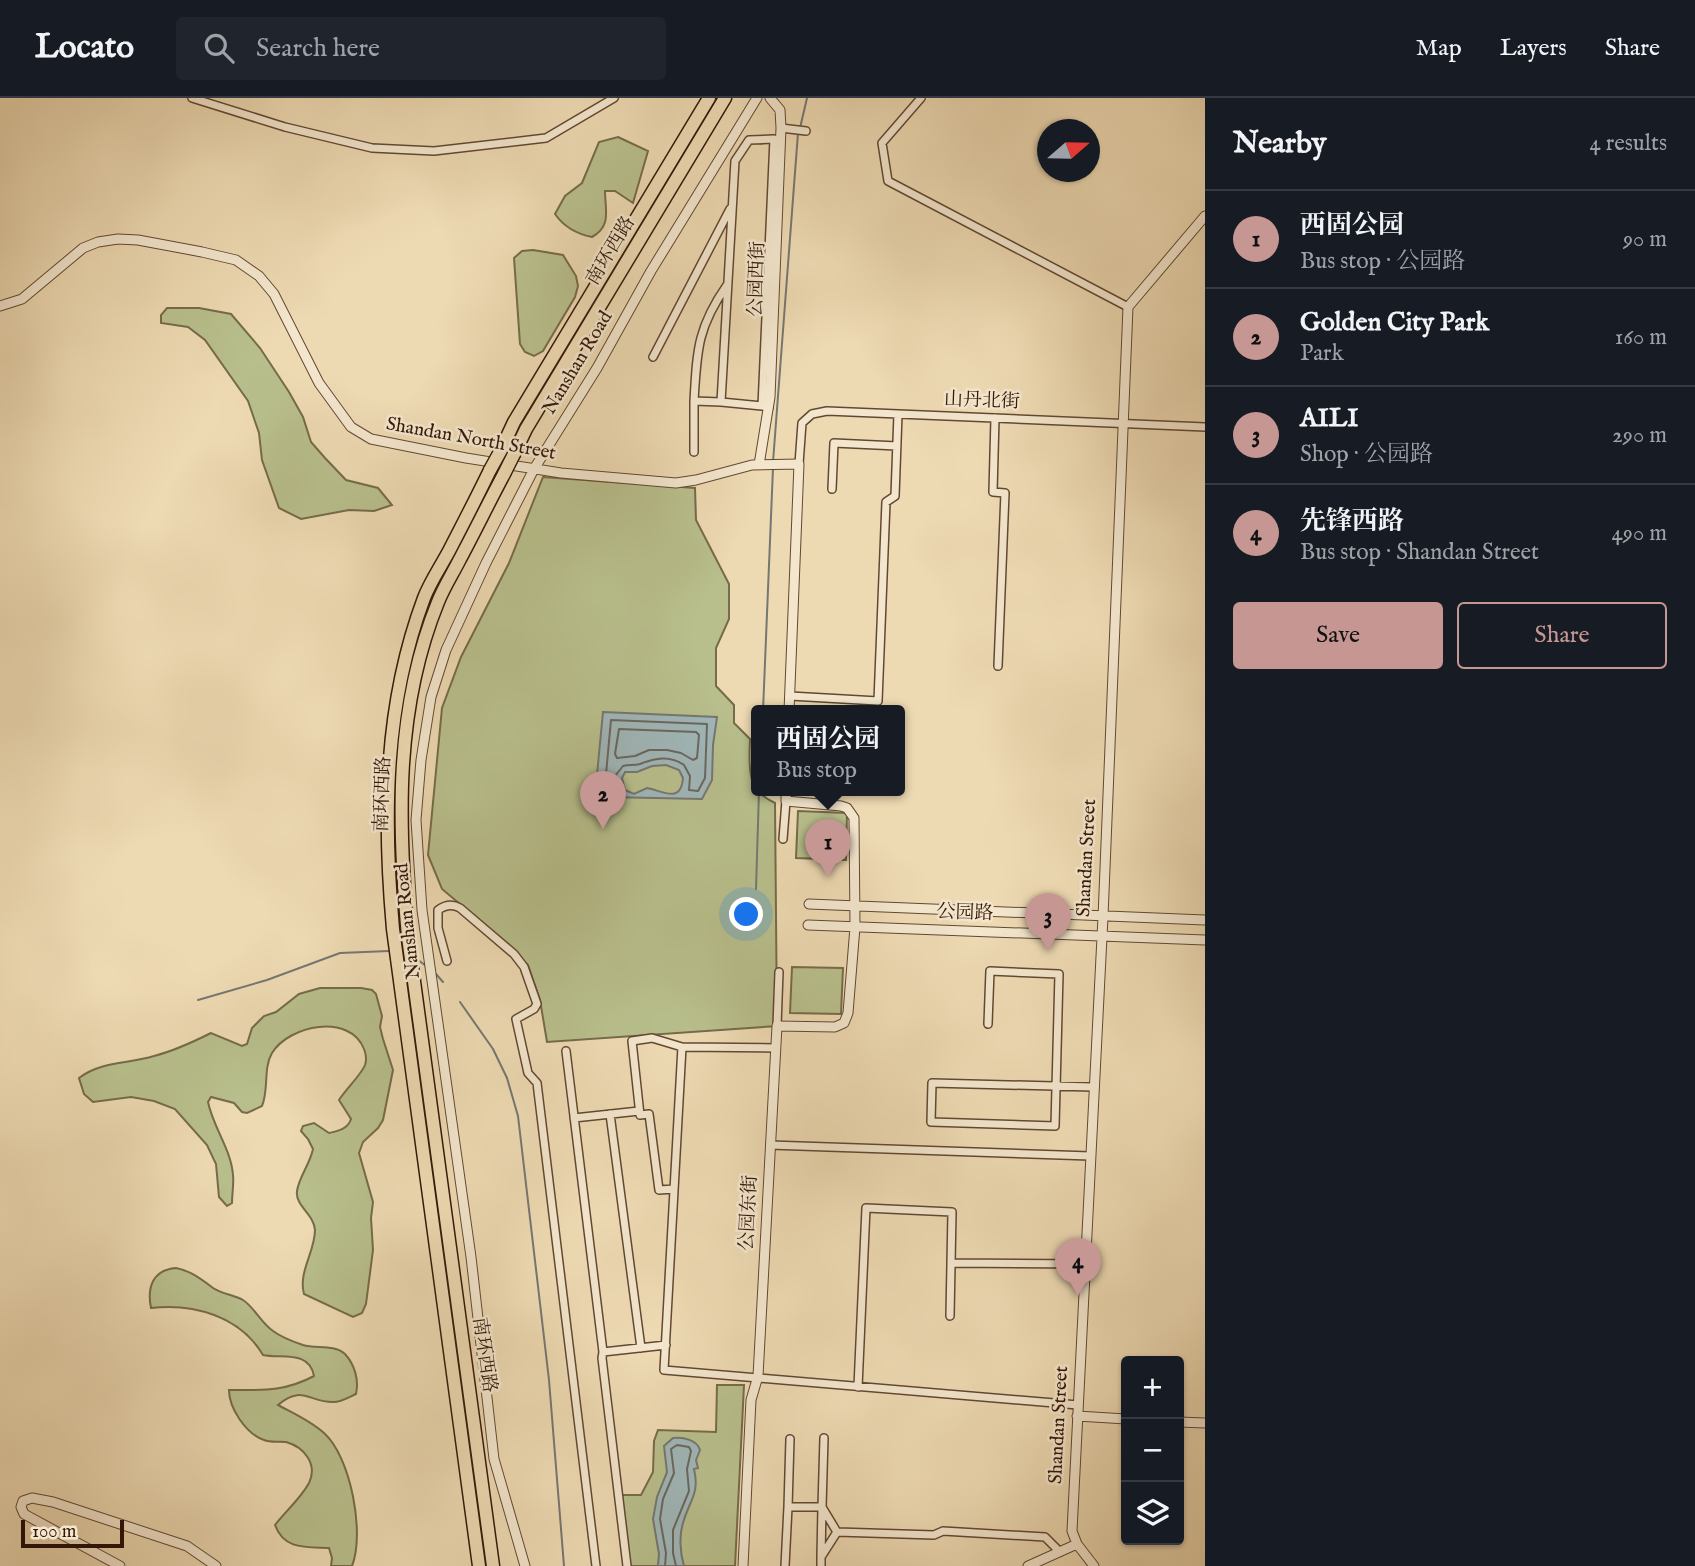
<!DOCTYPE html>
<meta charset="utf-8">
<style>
body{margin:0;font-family:"IM FELL English","Noto Serif SC",serif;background:#20242c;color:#f1f3f6}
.controls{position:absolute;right:21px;bottom:21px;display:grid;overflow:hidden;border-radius:7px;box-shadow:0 2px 5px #0004}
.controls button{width:63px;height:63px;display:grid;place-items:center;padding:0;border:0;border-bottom:2px solid #363941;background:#171b24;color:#f1f3f6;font:35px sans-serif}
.compass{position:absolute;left:1037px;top:21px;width:63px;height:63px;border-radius:50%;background:#171b24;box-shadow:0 2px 5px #0004;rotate:70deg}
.scale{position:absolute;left:21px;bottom:18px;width:103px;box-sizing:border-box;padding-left:7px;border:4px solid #341708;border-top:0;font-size:19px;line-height:24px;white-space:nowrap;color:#341708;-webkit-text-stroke:5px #f3e6cd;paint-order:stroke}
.you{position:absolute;left:747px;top:817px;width:24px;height:24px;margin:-18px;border:5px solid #fff;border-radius:50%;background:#1a73e8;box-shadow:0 0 0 10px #1a73e833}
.badge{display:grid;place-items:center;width:46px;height:46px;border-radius:50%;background:#c59692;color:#111;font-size:23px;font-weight:700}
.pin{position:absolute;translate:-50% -58px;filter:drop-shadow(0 2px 4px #0008)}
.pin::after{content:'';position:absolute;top:37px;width:24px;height:21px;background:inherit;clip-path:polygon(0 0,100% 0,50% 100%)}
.popup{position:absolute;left:751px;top:607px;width:154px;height:91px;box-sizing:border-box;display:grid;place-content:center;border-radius:7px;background:#171b24;filter:drop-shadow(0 2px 5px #0005);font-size:23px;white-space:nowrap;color:#9ea1a6}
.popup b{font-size:26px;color:#f1f3f6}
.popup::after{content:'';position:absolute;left:50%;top:100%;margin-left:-14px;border:14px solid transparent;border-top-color:#171b24}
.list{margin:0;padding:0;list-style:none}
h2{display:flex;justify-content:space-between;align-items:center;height:91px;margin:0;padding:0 28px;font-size:30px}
h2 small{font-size:23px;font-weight:400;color:#9ea1a6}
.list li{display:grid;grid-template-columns:46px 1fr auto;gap:21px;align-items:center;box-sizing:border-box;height:98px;padding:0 28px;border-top:2px solid #363941}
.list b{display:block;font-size:26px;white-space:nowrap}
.list p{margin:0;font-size:23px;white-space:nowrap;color:#9ea1a6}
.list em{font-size:23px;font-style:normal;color:#9ea1a6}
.actions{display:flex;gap:14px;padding:21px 28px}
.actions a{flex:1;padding:16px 0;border:2px solid #c59692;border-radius:7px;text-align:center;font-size:24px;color:#c59692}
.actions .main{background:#c59692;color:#111}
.icon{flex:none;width:38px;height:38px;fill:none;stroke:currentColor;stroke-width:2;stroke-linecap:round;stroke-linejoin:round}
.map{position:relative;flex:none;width:1205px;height:1468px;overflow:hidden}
header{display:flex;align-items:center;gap:42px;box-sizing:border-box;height:98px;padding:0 35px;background:#171b24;border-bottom:2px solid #363941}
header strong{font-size:33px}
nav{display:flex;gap:38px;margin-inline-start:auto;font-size:24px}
.search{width:490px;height:63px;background:#20242c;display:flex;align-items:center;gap:18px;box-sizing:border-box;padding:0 24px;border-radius:7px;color:#9ea1a6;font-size:26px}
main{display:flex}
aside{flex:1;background:#171b24}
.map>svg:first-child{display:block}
</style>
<header>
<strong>Locato</strong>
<div class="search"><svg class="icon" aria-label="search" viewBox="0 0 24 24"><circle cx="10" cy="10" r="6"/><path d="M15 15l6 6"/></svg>Search here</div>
<nav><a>Map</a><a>Layers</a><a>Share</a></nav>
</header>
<main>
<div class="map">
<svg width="1205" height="1468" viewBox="0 0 1205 1468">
<rect width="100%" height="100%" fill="#edd9b2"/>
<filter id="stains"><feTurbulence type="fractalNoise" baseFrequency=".00286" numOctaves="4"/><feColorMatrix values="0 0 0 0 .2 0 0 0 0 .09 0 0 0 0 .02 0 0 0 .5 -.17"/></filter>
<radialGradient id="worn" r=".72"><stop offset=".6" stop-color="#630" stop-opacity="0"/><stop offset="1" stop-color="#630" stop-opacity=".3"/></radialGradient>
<path fill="#b8bf8c" stroke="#766b4a" stroke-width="2" d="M 618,39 L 648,53 L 633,105 L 615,93 L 605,93 C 605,112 612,128 592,139 C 577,136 564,129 555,116 L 565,98 L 582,85 L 599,44 Z
M 533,152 L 563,157 L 576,178 L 578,188 L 575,199 L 543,253 L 534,258 L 525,254 L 520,246 L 514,160 L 522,153 Z
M 167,210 L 199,210 L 231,216 L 260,250 L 289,294 L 303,319 L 311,344 L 325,360 L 346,382 L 378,390 L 392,407 L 374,413 L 349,412 L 301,421 L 279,410 L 262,362 L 259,335 L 248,303 L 205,242 L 188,229 L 161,225 L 161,217 Z
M 543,379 L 695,390 L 696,422 L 729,486 L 729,521 L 716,550 L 716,588 L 734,607 L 734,625 L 750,641 C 749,670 746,692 775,705 L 777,928 L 547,944 L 540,902 L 528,867 L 492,833 L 442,791 L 428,757 L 442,610 L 461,559 L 509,465 Z
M 798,713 L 847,715 L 846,762 L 796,760 Z
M 792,869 L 843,870 L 841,916 L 790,915 Z
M 320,890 L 361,890 L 372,892 L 376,896 L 382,918 L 380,929 L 383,941 L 393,972 L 383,1022 L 378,1030 L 363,1044 L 359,1055 L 373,1104 L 371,1120 L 373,1152 L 366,1206 L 362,1215 L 353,1219 L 304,1196 C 298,1174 315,1154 315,1132 C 314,1116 295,1108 297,1093 C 299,1079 310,1066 313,1051 L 308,1041 L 301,1033 L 303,1028 L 314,1025 L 329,1035 C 338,1033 348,1031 351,1021 L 339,1002 C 346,991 361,977 365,967 C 367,961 366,956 364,951 C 350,915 289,927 272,955 C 263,970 269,992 262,1008 L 247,1015 L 242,1014 L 234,1005 L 211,999 L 208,1004 C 213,1029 231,1051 233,1077 C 234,1086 232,1096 232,1105 L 227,1108 L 219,1099 L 216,1066 L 207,1047 L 175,1011 L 154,1003 L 131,999 L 93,1004 L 84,996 L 79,980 C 101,963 128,966 154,958 C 174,953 193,944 211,935 L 242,948 L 247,946 L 252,930 L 264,918 L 276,914 L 299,896 Z
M 176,1170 C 191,1173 201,1181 213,1190 C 222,1196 234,1197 243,1202 C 254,1209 261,1225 273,1233 C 281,1239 294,1244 303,1247 C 316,1251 334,1246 345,1256 C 355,1267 359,1282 356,1296 C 349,1299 341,1304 334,1304 C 310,1305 302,1286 278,1307 C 293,1315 311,1323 324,1335 C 351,1359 365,1436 352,1468 L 331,1468 L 332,1460 L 329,1450 C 306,1449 284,1452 275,1427 C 285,1414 301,1400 309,1385 C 318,1366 304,1349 286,1344 C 279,1343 271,1345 264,1342 C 246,1336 229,1310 229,1292 C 262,1292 284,1294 314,1278 C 309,1252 282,1261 263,1257 C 240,1218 193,1205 151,1210 C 147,1190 152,1172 176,1170 Z
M 717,1287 L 744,1287 L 735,1468 L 629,1468 L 621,1397 L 641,1397 L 653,1374 L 654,1343 L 658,1332 L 716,1334 Z"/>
<path fill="#a0b7b9" stroke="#757772" stroke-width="2" fill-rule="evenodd" d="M 603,614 L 717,619 L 713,647 L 712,682 L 702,701 L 608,699 L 596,687 ZM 666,667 L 679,672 L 683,680 C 681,706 663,693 647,690 L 634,696 L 625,692 L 622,680 L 625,674 L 637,674 L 652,668 Z
M 673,1340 C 684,1339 697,1342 700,1352 L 696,1362 L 698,1370 L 694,1371 C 700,1396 689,1403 683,1425 C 679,1437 680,1455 684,1468 L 658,1468 L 659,1456 L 653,1421 L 657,1399 L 667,1374 L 664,1348 Z"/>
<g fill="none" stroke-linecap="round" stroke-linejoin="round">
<path stroke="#6a6760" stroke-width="2" d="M 611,622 L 707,626 L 705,680 L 698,693 L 689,692 L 690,678 L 684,667 C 670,657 655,660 640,666 C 634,668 629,666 623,668 L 615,678 L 616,691 L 611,692 L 605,687 Z
M 619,631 L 696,634 L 699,637 L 697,660 L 693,662 L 681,655 L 667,652 L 649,652 L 635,658 L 617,660 L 615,656 Z
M 665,1468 L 666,1455 L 660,1421 L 663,1401 L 674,1375 L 671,1351 L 677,1347 L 689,1349 L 691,1353 L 687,1371 L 689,1393 L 673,1432 L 673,1455 L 676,1468"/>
<path stroke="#757772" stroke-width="2" d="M 800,30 L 807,0
M 773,364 L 798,35
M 763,613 L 773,370
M 756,791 L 759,693
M 417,861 L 426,868
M 436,876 L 443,884
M 198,902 L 267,882 L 340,855 L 389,853
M 460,904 L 493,951 L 507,980 L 518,1018 L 549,1282 L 564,1468"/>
<g stroke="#624832" stroke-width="10">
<path id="minor" d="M 192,0 L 285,29 L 372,50 L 434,53 L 546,40 L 614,0
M 921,0 L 882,45 L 888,83 L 1128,209
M 781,30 L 806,33
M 653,259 L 730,111
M 721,304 L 694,303 C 697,253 697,230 727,187
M 762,308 L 721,304 L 735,63 L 749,42 L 774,41 L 762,308 L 769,309
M 995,320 L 993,394 L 1005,395 L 998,568
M 694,354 L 694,303
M 799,366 L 802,325 L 812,316 L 827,313 L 1205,329
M 832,391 L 834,345 L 897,348
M 790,598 L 878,603 L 886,404 L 895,398 L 898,316
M 783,741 L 786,703
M 1033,835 L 1033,816
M 447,863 L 438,830 L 438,812 C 445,807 453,806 460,810 L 514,856 L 524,869 L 537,906 L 534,911 L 516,921 L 528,975 L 537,985 L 596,1468
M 988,926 L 990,873 L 1059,876 L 1055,1028 L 931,1024 L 932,985 L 1093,989
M 777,928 L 779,874
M 682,949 L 664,1272 L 1078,1307
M 566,953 L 603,1254 L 666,1247
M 610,1016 L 641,1250
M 574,1020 L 639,1013
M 770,1047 L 1090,1058
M 674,1091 L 659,1092 L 649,1016 L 640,1017 L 632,943 L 652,940 L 682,949 L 776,950
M 951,1165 L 1085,1166
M 603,1254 L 602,1260 L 627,1468
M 858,1289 L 866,1110 L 952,1114 L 950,1218
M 824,1340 L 822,1409 L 837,1434
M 790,1341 L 788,1409 L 822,1409 L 821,1459
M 837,1434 L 934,1437 L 943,1433 L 1045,1439 L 1060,1454
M 785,1468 L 788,1409
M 821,1468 L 821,1459 L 837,1434"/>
</g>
<g stroke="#624832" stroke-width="11">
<path id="tertiary" d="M 0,208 L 22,201 L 83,150 L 98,144 L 118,141 L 138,142 L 202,154 L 236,162 L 259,178 L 274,196 L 319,285 L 351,329 L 371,341 L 466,360 L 561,375 L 676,385 L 696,382 L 752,367 L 799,366 L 789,613
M 759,367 L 770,299 L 781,30 L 780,12 L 770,0
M 809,806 L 1205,822
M 808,827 L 1205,842
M 1077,1318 L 1126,1321
M 1179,1324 L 1205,1325
M 120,1468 L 24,1416 L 21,1409 L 23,1403 L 32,1400 L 53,1404 L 187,1448 L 216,1468
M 525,1468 L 494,1361 L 471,1159 L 422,812 L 416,722 L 421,662 L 431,599 L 446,552 L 486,465 L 534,371 L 597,270 L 651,173 L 757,0
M 743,1468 L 751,1302 L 758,1278 L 777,928 L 835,929 L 844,925 L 848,915 L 855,829 L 854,720 L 847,710 L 841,708 L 786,703 L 786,693
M 1028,1468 L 1077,1446
M 1094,1468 L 1077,1446 L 1072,1433 L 1103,819 L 1128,209 L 1205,118"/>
</g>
<g stroke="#341708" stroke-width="15">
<path id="trunk" d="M 501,352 L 514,324 L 709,0
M 514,356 L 526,331 L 725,0
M 479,1468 L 393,831 C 383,718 384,607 424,500 C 430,484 441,468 449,453 C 463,426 477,399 490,372
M 493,1468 L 408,839 C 398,726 394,612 438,504 C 444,489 453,475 460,461 C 475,433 489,404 504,376"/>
</g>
<use href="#minor" stroke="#f3e6cd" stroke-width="7"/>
<use href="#tertiary" stroke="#f3e6cd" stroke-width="9"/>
<use href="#trunk" stroke="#edd9b2" stroke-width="12"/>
<g stroke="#341708" stroke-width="15" stroke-linecap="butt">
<path id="trunk-bridge" d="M 490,372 L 501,352
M 504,376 L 514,356"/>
</g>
<use href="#trunk-bridge" stroke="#edd9b2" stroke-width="12"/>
</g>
<g text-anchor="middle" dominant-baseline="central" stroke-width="5" stroke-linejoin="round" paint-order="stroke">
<g font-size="19" fill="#341708" stroke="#f3e6cd">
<text transform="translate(611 153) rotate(-59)">南环西路</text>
<text transform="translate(757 181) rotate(-88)">公园西街</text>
<text transform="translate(578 265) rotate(-59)">Nanshan Road</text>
<text transform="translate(982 303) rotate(2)">山丹北街</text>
<text transform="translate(471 341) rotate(10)">Shandan North Street</text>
<text transform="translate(383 696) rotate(-88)">南环西路</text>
<text transform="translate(1087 760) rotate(-87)">Shandan Street</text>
<text transform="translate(965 815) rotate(2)">公园路</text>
<text transform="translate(408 823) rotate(-96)">Nanshan Road</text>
<text transform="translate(749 1115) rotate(-87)">公园东街</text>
<text transform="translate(484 1257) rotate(82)">南环西路</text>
<text transform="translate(1059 1327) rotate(-87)">Shandan Street</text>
</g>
</g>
<rect width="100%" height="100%" filter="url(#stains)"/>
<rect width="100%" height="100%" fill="url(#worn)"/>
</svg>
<div class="controls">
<button>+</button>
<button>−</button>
<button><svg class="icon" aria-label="layers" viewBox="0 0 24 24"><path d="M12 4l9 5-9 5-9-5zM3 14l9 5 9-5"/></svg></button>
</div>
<svg class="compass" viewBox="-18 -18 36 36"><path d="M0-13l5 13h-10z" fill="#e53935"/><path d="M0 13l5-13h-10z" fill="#9ea1a6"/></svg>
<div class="scale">100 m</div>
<div class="you"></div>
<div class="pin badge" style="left:828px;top:779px">1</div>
<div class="popup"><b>西固公园</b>Bus stop</div>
<div class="pin badge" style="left:603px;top:731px">2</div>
<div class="pin badge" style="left:1048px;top:853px">3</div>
<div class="pin badge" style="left:1078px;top:1198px">4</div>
</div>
<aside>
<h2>Nearby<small>4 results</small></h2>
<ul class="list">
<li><span class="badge">1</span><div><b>西固公园</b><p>Bus stop · 公园路</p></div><em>90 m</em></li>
<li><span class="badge">2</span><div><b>Golden City Park</b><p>Park</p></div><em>160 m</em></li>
<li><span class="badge">3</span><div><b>AILI</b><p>Shop · 公园路</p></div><em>290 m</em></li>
<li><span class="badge">4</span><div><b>先锋西路</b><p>Bus stop · Shandan Street</p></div><em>490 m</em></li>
</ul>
<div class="actions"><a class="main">Save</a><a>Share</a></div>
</aside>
</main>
